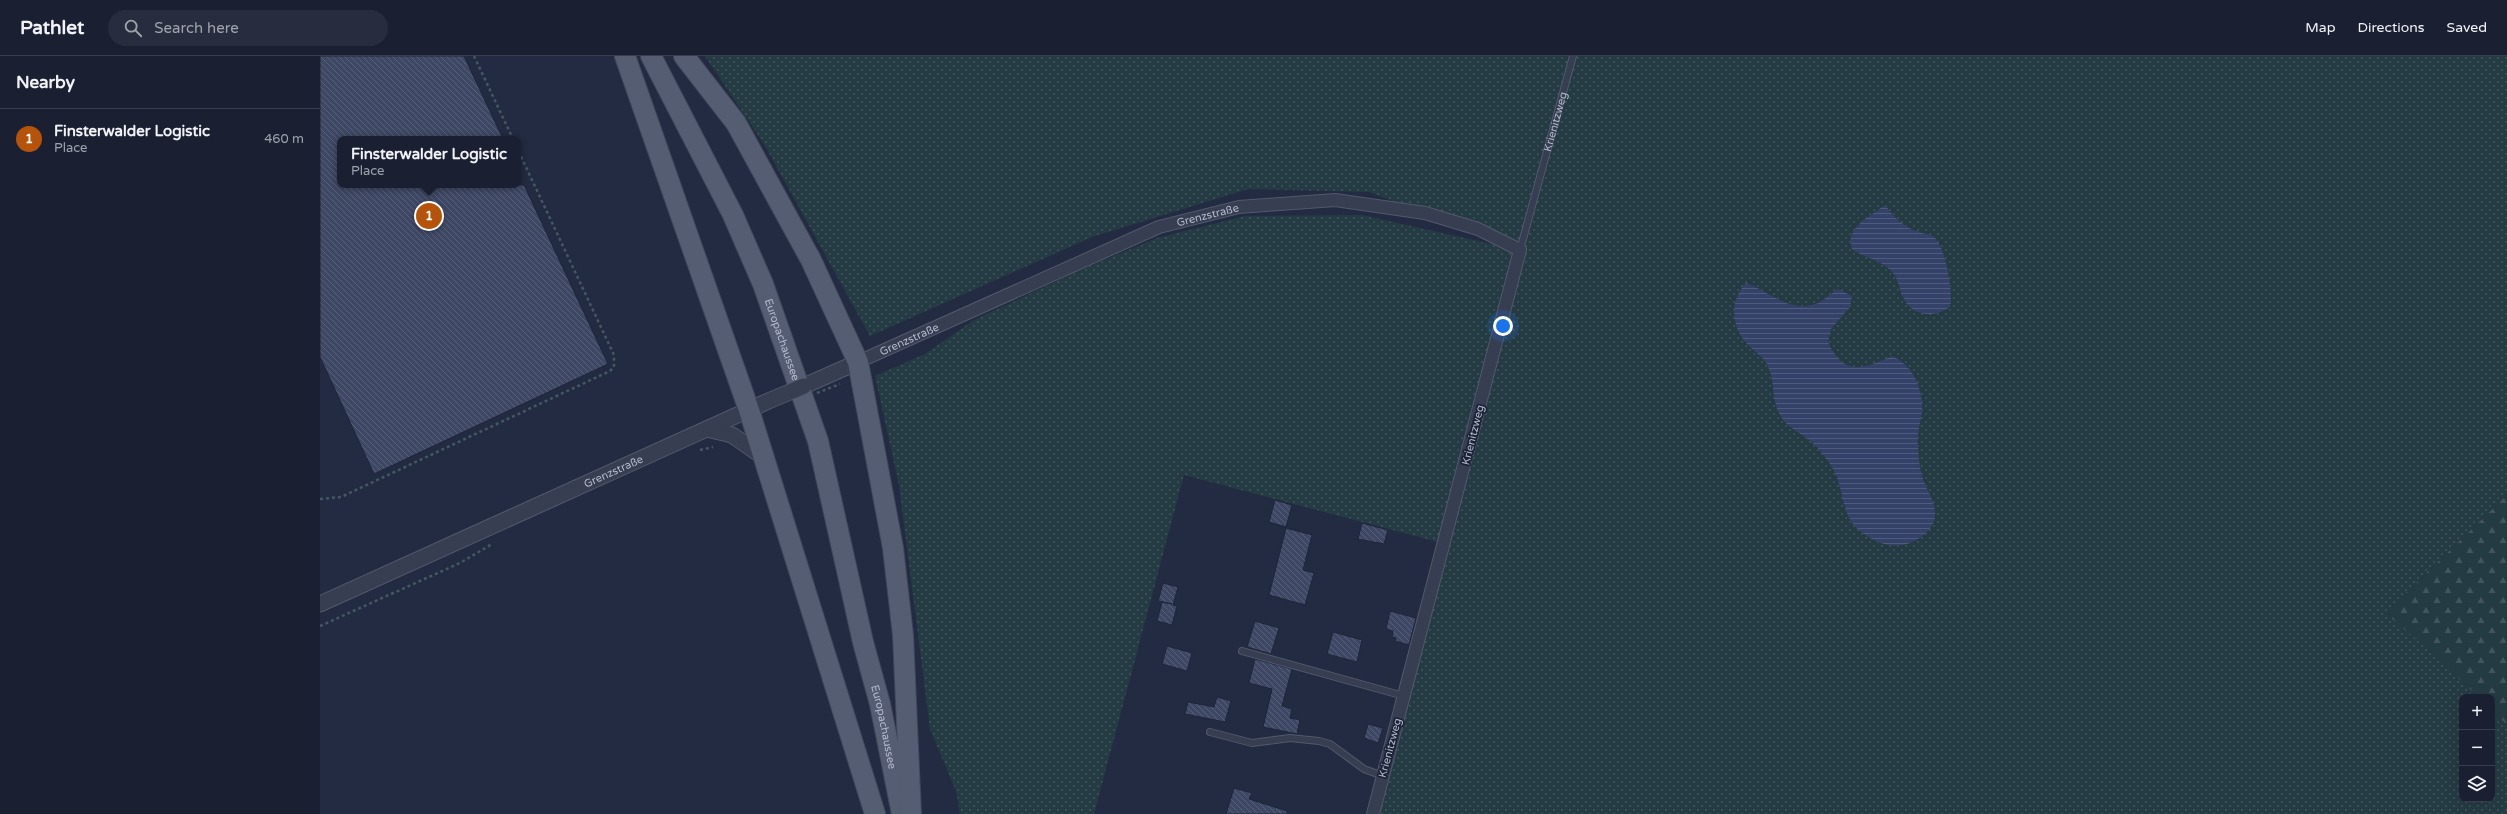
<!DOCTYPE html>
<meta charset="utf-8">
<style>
body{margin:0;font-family:"Varela Round",sans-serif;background:#272d3e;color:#f1f3f6}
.controls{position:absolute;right:12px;bottom:12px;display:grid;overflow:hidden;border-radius:8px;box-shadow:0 4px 16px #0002}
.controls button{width:36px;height:36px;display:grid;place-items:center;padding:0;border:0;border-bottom:1px solid #383e4d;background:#1a2032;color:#f1f3f6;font:20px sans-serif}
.you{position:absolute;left:1183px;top:270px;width:14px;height:14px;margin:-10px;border:3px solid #fff;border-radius:50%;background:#1a73e8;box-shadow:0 0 0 6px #1a73e833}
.badge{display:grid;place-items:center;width:26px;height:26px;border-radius:50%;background:#b45309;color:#fff;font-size:13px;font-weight:700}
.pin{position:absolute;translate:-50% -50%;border:2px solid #fff;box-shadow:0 1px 4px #0006}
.popup{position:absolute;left:17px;top:80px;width:184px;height:52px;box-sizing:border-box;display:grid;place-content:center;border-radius:8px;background:#1a2032;filter:drop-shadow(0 1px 3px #0005);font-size:13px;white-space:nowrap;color:#9fa3ac}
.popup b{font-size:15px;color:#f1f3f6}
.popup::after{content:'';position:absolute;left:50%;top:100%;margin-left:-8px;border:8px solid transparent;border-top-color:#1a2032}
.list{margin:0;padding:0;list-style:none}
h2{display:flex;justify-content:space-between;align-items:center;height:52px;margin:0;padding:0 16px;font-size:17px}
h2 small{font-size:13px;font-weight:400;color:#9fa3ac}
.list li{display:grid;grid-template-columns:26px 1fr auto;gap:12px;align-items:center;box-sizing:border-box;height:60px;padding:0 16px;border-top:1px solid #383e4d}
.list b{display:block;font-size:15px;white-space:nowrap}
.list p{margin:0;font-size:13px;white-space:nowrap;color:#9fa3ac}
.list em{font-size:13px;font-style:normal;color:#9fa3ac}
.icon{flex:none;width:22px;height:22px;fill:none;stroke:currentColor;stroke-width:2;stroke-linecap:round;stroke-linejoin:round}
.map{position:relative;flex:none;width:2187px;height:758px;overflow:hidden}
header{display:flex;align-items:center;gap:24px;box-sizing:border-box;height:56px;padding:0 20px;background:#1a2032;border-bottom:1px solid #383e4d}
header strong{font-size:19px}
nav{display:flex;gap:22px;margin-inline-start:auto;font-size:14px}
.search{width:280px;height:36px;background:#272d3e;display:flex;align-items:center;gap:10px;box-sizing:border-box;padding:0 14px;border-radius:22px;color:#9fa3ac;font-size:15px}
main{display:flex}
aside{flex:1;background:#1a2032}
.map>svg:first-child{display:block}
</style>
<header>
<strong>Pathlet</strong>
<div class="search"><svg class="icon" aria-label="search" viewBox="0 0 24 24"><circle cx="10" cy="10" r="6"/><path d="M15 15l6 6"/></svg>Search here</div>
<nav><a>Map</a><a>Directions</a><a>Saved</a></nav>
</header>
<main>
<aside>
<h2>Nearby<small></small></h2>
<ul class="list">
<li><span class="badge">1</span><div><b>Finsterwalder Logistic</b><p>Place</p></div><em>460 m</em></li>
</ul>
</aside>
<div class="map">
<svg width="2187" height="758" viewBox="0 0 2187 758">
<defs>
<pattern id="green-dots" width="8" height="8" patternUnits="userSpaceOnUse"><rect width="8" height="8" fill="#253b43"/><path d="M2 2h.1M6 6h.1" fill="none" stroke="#42555d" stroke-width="1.8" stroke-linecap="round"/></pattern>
<pattern id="forest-firs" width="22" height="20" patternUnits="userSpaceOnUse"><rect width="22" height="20" fill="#253b43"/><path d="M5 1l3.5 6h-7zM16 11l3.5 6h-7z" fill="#42555d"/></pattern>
<pattern id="water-rules" width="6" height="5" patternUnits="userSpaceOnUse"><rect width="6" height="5" fill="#344169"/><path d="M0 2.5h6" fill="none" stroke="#4f5a7d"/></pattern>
<pattern id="building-back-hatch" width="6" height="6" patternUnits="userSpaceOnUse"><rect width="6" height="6" fill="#3e4763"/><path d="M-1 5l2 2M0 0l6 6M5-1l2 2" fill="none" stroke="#585f78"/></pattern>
</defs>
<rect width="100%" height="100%" fill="#232b42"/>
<path fill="url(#green-dots)" d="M 385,0 L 1253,0 L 1118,486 L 864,419 L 774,758 L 640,758 L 636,735 L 610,673 L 579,429 L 555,320 L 605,298 L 654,264 L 765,212 L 837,182 L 925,160 L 1042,159 L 1198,194 L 1049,136 L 928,133 L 772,181 L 550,280 L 444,88 Z
M 1254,0 L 2187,0 L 2187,439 L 2065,557 L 2112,596 L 2158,641 L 2142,641 L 2142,743 L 2172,743 L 2172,654 L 2187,669 L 2187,758 L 1060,758 Z"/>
<path fill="url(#forest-firs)" d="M 2187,439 L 2187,669 L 2172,654 L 2172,641 L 2158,641 L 2112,596 L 2065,557 Z"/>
<path fill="url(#water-rules)" d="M 1566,150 C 1574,162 1585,172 1599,176 C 1604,178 1610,178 1614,181 C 1625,189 1634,237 1630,251 C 1615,262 1591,261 1583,241 C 1579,233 1579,223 1572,216 C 1562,204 1544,202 1532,193 C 1525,172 1548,162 1562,151 Z
M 1426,227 C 1449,235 1471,259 1498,247 C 1505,243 1512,237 1518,233 L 1532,240 L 1530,251 L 1511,273 L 1508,286 C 1524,321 1543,313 1572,300 C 1591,308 1601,328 1602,348 C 1603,362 1596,376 1598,390 C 1599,400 1599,410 1602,420 C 1605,432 1617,447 1615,460 C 1613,479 1587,493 1569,489 C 1560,488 1547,481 1540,475 C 1520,459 1525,434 1513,413 C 1507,402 1498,391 1488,383 C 1480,377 1470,372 1464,365 C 1449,346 1457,327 1447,308 C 1443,301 1434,295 1428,289 C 1411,271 1409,245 1426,227 Z"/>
<path fill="url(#building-back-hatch)" stroke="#1e2539" d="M 0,0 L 144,0 L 183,83 L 20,83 L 20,129 L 204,129 L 288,308 L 54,418 L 0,301 Z
M 955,444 L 972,449 L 966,471 L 949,466 Z
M 1042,467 L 1068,474 L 1064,488 L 1038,483 Z
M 966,472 L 992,479 L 983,514 L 994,517 L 985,549 L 949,539 Z
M 843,527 L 858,531 L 853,549 L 857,550 L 852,569 L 837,565 L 842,546 L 852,548 L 838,545 Z
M 1070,555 L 1096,562 L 1089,589 L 1075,585 L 1076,582 L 1072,581 L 1073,575 L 1066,573 Z
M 935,565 L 959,572 L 951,598 L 927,591 Z
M 1013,576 L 1042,584 L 1037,606 L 1007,598 Z
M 847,590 L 872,597 L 867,615 L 842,608 Z
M 935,603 L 972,613 L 962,650 L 972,653 L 970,662 L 980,664 L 977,678 L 943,671 L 952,633 L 929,627 Z
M 897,641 L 911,645 L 905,666 L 865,658 L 868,646 L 894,651 Z
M 1048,668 L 1063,672 L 1058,687 L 1044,682 Z
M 914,732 L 932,737 L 929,743 L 967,755 L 967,758 L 906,758 Z"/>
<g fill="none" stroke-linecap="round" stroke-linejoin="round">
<g stroke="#52596c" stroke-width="8">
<g id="service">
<path id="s1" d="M 1200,194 L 1253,0"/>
<path d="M 922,595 L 1084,640"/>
<path d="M 890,676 L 932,687 L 970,682 L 999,685 L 1010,688 L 1044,713 L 1063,720"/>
</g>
</g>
<g stroke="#52596c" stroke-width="14">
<g id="minor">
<path id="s2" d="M 538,306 L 839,171 L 919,151 L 1015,144 L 1105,157 L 1158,173 L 1200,194 L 1053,758"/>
</g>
</g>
<g stroke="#52596c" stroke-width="17">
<g id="tertiary">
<path d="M 484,330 L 538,306"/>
<path d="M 387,373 L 412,379 L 442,400"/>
<path id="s3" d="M 0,548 L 446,346"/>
</g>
</g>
<g stroke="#41475b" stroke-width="22">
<g id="primary">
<path d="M 305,0 L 429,354 L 555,758"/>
<path id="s4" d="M 331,0 L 413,159 L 443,228 L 498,385 L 543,586 L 560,648 L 582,758"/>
<path d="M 364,0 L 416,67 L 491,204 L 538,306 L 573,492 L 583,579 L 591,758"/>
</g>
</g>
<path stroke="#435860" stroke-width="2.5" stroke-dasharray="3 3" stroke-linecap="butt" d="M 154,0 L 193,83
M 380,394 L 393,391
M 0,443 L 21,441 L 290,315 L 294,311 L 294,299 L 198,94
M 0,570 L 140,507 L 172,488"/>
<use href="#service" stroke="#373e52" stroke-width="6"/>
<use href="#minor" stroke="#373e52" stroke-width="12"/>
<use href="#tertiary" stroke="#373e52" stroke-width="15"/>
<use href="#primary" stroke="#555d72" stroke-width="20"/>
<g stroke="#52596c" stroke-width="17" stroke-linecap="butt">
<path id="tertiary-bridge" d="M 446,346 L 484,330"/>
</g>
<path stroke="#435860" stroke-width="2.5" stroke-dasharray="3 3" stroke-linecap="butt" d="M 497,337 L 520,328"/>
<use href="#tertiary-bridge" stroke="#373e52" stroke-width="15"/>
</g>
<g text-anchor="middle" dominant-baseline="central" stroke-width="3.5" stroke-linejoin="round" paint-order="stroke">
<g font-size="11" fill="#b4b9cc" stroke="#1c2337">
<text stroke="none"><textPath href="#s1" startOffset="133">Krienitzweg</textPath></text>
<text stroke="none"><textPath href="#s2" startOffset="380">Grenzstraße</textPath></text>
<text stroke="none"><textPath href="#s4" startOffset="313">Europachaussee</textPath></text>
<text stroke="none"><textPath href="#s2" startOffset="56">Grenzstraße</textPath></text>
<text transform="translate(1153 379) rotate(-76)">Krienitzweg</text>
<text stroke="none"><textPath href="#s3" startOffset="322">Grenzstraße</textPath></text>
<text stroke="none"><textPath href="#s4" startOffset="714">Europachaussee</textPath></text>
<text transform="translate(1070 692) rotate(-75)">Krienitzweg</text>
</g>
</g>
</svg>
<div class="controls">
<button>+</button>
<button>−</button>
<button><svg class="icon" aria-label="layers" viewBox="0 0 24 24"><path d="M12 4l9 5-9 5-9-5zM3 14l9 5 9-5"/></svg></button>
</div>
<div class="you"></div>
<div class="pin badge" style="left:109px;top:160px">1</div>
<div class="popup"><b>Finsterwalder Logistic</b>Place</div>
</div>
</main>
